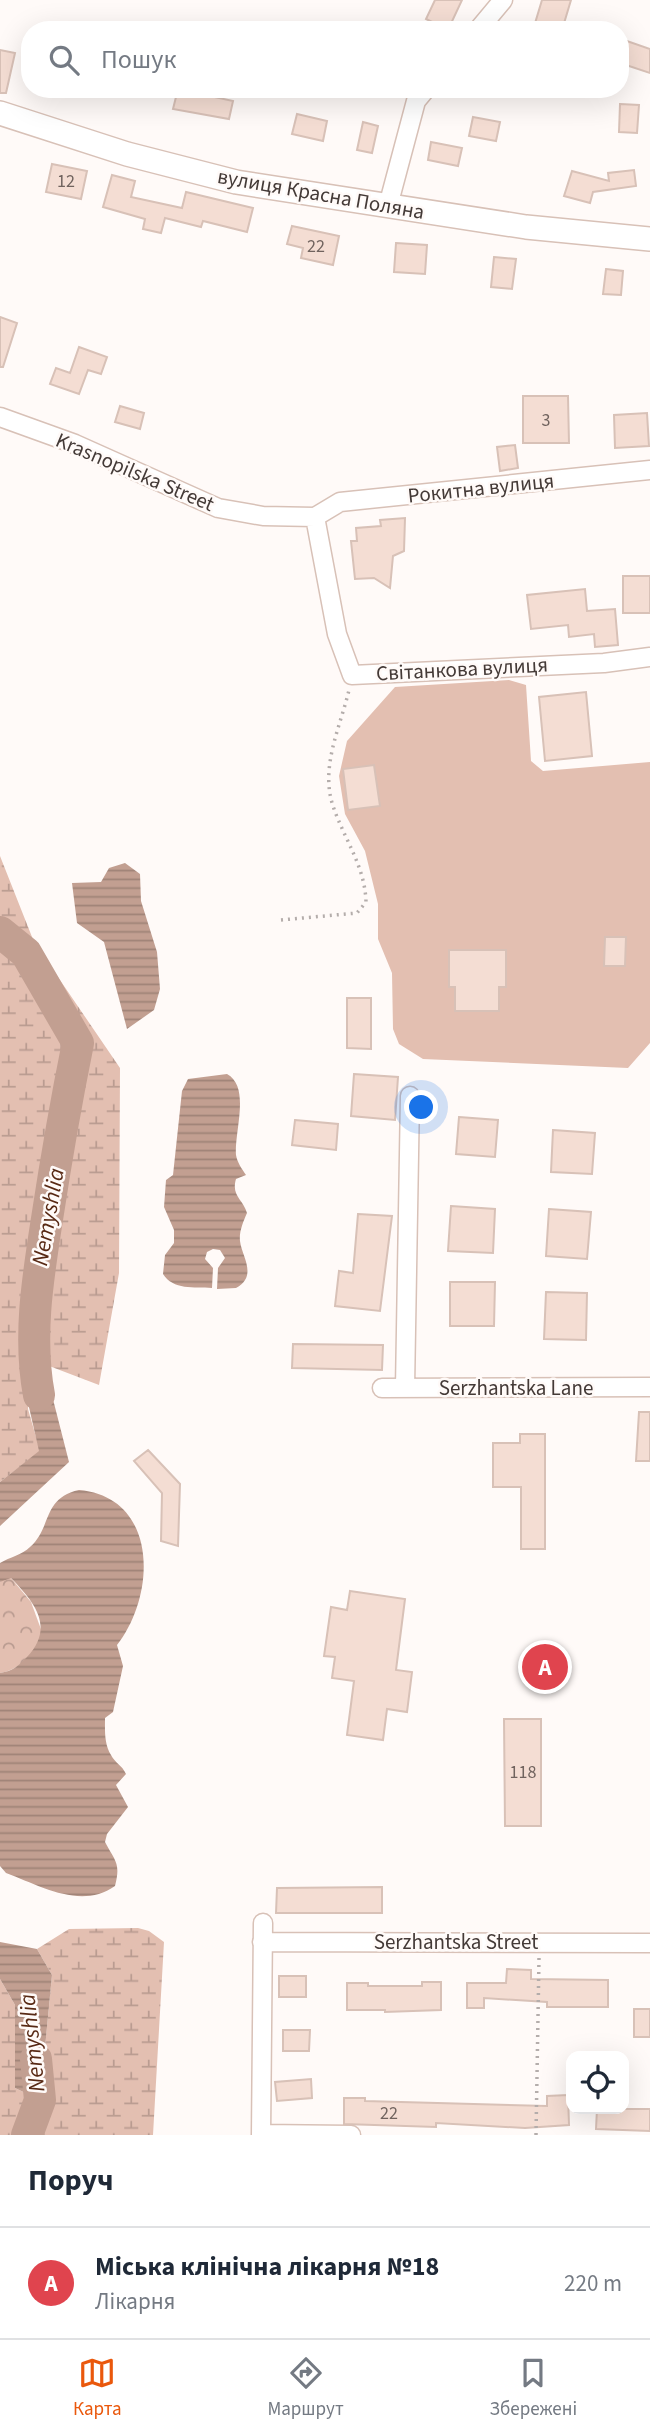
<!DOCTYPE html>
<html lang="uk">
<meta charset="utf-8">
<style>
body{margin:0;font-family:"Source Sans 3",sans-serif;background:#f2f2f3;color:#1f2937}
.controls{position:absolute;right:21px;bottom:21px;display:grid;overflow:hidden;border-radius:14px;box-shadow:0 7px 28px #0002}
.controls button{width:63px;height:63px;display:grid;place-items:center;padding:0;border:0;border-bottom:2px solid #e0e1e3;background:#fff;color:#1f2937;font:35px sans-serif}
.you{position:absolute;left:422px;top:1108px;width:24px;height:24px;margin:-18px;border:5px solid #fff;border-radius:50%;background:#1a73e8;box-shadow:0 0 0 10px #1a73e833}
.badge{display:grid;place-items:center;width:46px;height:46px;border-radius:50%;background:#ea580c;color:#fff;font-size:23px;font-weight:700}
.pin{position:absolute;translate:-50% -50%;border:4px solid #fff;box-shadow:0 2px 7px #0006}
.list{margin:0;padding:0;list-style:none}
h2{display:flex;justify-content:space-between;align-items:center;height:91px;margin:0;padding:0 28px;font-size:30px}
h2 small{font-size:23px;font-weight:400;color:#747a83}
.list li{display:grid;grid-template-columns:46px 1fr auto;gap:21px;align-items:center;box-sizing:border-box;height:112px;padding:0 28px;border-top:2px solid #e0e1e3}
.list b{display:block;font-size:26px;white-space:nowrap}
.list p{margin:0;font-size:23px;white-space:nowrap;color:#747a83}
.list em{font-size:23px;font-style:normal;color:#747a83}
.icon{flex:none;width:38px;height:38px;fill:none;stroke:currentColor;stroke-width:2;stroke-linecap:round;stroke-linejoin:round}
.map{position:relative;flex:none;width:650px;height:2135px;overflow:hidden}
.search{position:absolute;background:#fff;box-shadow:0 7px 28px #0002;left:21px;right:21px;top:21px;height:77px;display:flex;align-items:center;gap:18px;box-sizing:border-box;padding:0 24px;border-radius:28px;color:#747a83;font-size:26px}
.sheet{height:203px;background:#fff}
nav{display:flex;justify-content:space-around;align-items:center;box-sizing:border-box;height:98px;border-top:2px solid #e0e1e3;background:#fff;font-size:19px;color:#747a83}
nav a{display:grid;justify-items:center;gap:4px}
nav .on{color:#ea580c}
.map>svg:first-child{display:block}
</style>
<div class="map">
<svg width="650" height="2135" viewBox="0 0 650 2135">
<defs>
<pattern id="forest-crowns" width="20" height="18" patternUnits="userSpaceOnUse" patternTransform="scale(1.75)"><rect width="20" height="18" fill="#e3bfb1"/><path d="M2 6a3 3 0 1 1 6 0M12 15a3 3 0 1 1 6 0" fill="none" stroke="#ba9c91"/></pattern>
<pattern id="wetland-marsh" width="20" height="14" patternUnits="userSpaceOnUse" patternTransform="scale(1.75)"><rect width="20" height="14" fill="#e3bfb1"/><path d="M1 5h8M5 5V1M11 12h8M15 12V8" fill="none" stroke="#ba9c91"/></pattern>
<pattern id="water-rules" width="6" height="5" patternUnits="userSpaceOnUse" patternTransform="scale(1.75)"><rect width="6" height="5" fill="#c29f91"/><path d="M0 2.5h6" fill="none" stroke="#9f8377"/></pattern>
</defs>
<rect width="100%" height="100%" fill="#fffaf8"/>
<path fill="#e3bfb1" d="M 509,680 L 526,685 L 531,761 L 543,771 L 650,762 L 650,1043 L 628,1068 L 423,1059 L 399,1044 L 393,1029 L 392,973 L 378,939 L 378,904 L 365,851 L 345,814 L 339,776 L 347,741 L 395,687 Z"/>
<path fill="url(#forest-crowns)" d="M 5,1578 L 11,1578 L 31,1602 L 42,1632 C 38,1651 20,1670 0,1673 L 0,1582 Z"/>
<path fill="url(#wetland-marsh)" d="M 0,856 L 34,942 L 120,1068 L 119,1273 L 99,1385 L 44,1364 L 29,1349 L 28,1409 L 40,1451 L 0,1482 Z
M 138,1928 L 149,1931 L 164,1942 L 153,2135 L 0,2135 L 0,1979 L 15,2005 L 15,2088 L 40,2100 L 52,1975 L 37,1949 L 69,1929 Z"/>
<path fill="url(#water-rules)" d="M 125,863 L 140,874 L 141,901 L 157,952 L 160,989 L 154,1010 L 127,1029 L 104,942 L 77,923 L 72,883 L 101,882 L 109,868 Z
M 227,1074 C 251,1087 234,1132 236,1155 C 237,1162 242,1169 246,1175 L 236,1179 C 231,1196 243,1199 247,1213 C 243,1222 239,1232 240,1241 C 242,1257 258,1276 236,1288 L 217,1289 L 218,1268 L 225,1258 L 220,1250 L 213,1249 L 207,1252 L 205,1259 L 213,1268 L 212,1288 C 194,1287 173,1290 163,1274 L 165,1255 L 174,1243 L 174,1230 L 164,1207 L 166,1180 L 173,1175 L 182,1091 L 188,1079 Z
M 29,1348 L 44,1364 L 69,1462 L 0,1526 L 0,1482 L 39,1451 L 21,1372 Z
M 79,1490 C 158,1497 157,1594 117,1645 L 123,1666 L 113,1712 L 105,1718 C 105,1730 104,1744 111,1755 C 115,1763 122,1765 126,1774 L 116,1785 L 128,1807 L 107,1834 L 105,1842 C 115,1861 121,1863 115,1886 C 81,1910 41,1886 6,1873 L 0,1866 L 0,1673 C 13,1671 18,1666 27,1657 C 55,1627 35,1603 11,1578 L 0,1582 L 0,1563 C 10,1557 22,1555 30,1547 C 52,1528 42,1498 79,1490 Z
M 0,1942 L 37,1949 L 52,1975 L 40,2100 L 15,2088 L 15,2005 L 0,1979 Z"/>
<g fill="none" stroke-linecap="round" stroke-linejoin="round">
<path stroke="#c29f91" stroke-width="32" d="M 0,932 L 26,953 L 78,1043 C 66,1102 56,1160 47,1219 C 38,1277 28,1336 39,1395
M 27,2135 L 40,2100 L 36,2059"/>
</g>
<path fill="#f4ddd3" stroke="#d8c1b7" stroke-width="2" d="M 435,0 L 462,0 L 448,30 L 426,19 Z
M 542,0 L 571,0 L 562,30 L 533,30 Z
M 624,40 L 650,49 L 650,73 L 620,63 Z
M 0,50 L 15,53 L 6,93 L 0,93 Z
M 178,89 L 196,89 L 196,93 L 233,101 L 229,119 L 173,109 Z
M 620,104 L 639,105 L 637,133 L 619,132 Z
M 297,114 L 327,121 L 323,141 L 292,134 Z
M 473,117 L 500,122 L 496,141 L 469,136 Z
M 363,122 L 378,126 L 372,153 L 357,150 Z
M 431,142 L 462,148 L 458,166 L 428,160 Z
M 52,164 L 87,171 L 81,199 L 46,192 Z
M 634,170 L 636,186 L 593,192 L 590,203 L 564,196 L 572,171 L 609,181 L 608,173 Z
M 112,175 L 135,181 L 131,197 L 182,208 L 186,192 L 253,208 L 247,232 L 203,221 L 201,227 L 165,218 L 161,233 L 143,229 L 145,219 L 103,207 Z
M 292,226 L 339,236 L 333,265 L 301,258 L 303,248 L 287,244 Z
M 396,243 L 427,245 L 425,274 L 394,272 Z
M 494,257 L 516,259 L 512,289 L 491,287 Z
M 606,269 L 623,271 L 621,295 L 603,294 Z
M 0,317 L 17,323 L 3,367 L 0,367 Z
M 79,347 L 107,357 L 101,374 L 88,370 L 79,394 L 50,384 L 56,368 L 70,373 Z
M 523,396 L 568,396 L 569,443 L 523,443 Z
M 120,406 L 144,413 L 140,429 L 115,422 Z
M 647,413 L 649,446 L 615,448 L 614,415 Z
M 515,445 L 518,468 L 500,471 L 497,447 Z
M 405,518 L 404,551 L 393,556 L 390,588 L 374,578 L 355,579 L 351,541 L 357,541 L 356,528 L 381,526 L 380,520 Z
M 623,576 L 650,576 L 650,613 L 623,613 Z
M 585,589 L 587,611 L 615,609 L 618,645 L 595,647 L 594,634 L 569,637 L 568,625 L 531,629 L 527,595 Z
M 586,692 L 592,756 L 545,761 L 539,697 Z
M 374,765 L 380,806 L 348,810 L 343,769 Z
M 605,937 L 626,937 L 625,966 L 604,966 Z
M 449,950 L 506,950 L 506,987 L 499,987 L 499,1011 L 455,1011 L 455,987 L 449,987 Z
M 347,998 L 371,998 L 371,1049 L 347,1048 Z
M 354,1074 L 398,1077 L 395,1120 L 351,1116 Z
M 459,1117 L 498,1120 L 495,1157 L 456,1154 Z
M 295,1120 L 338,1124 L 336,1150 L 292,1145 Z
M 553,1130 L 595,1133 L 592,1174 L 551,1172 Z
M 451,1206 L 495,1209 L 493,1253 L 448,1251 Z
M 549,1209 L 591,1212 L 587,1259 L 546,1256 Z
M 358,1214 L 392,1216 L 380,1311 L 335,1306 L 339,1271 L 353,1273 Z
M 450,1282 L 495,1282 L 494,1326 L 450,1326 Z
M 546,1292 L 587,1293 L 586,1340 L 544,1339 Z
M 293,1344 L 383,1345 L 382,1370 L 292,1368 Z
M 639,1412 L 650,1412 L 650,1461 L 636,1461 Z
M 520,1434 L 545,1434 L 545,1549 L 521,1549 L 521,1487 L 493,1487 L 493,1443 L 520,1443 Z
M 148,1450 L 180,1484 L 178,1546 L 161,1541 L 162,1493 L 134,1461 Z
M 350,1591 L 405,1599 L 396,1670 L 412,1672 L 407,1712 L 387,1709 L 383,1740 L 347,1735 L 354,1681 L 332,1678 L 335,1657 L 324,1656 L 331,1607 L 347,1610 Z
M 504,1719 L 541,1719 L 541,1826 L 505,1826 Z
M 382,1887 L 382,1913 L 276,1913 L 277,1888 Z
M 507,1969 L 531,1970 L 531,1979 L 608,1980 L 608,2007 L 547,2007 L 547,2002 L 484,1998 L 484,2008 L 467,2008 L 467,1983 L 506,1983 Z
M 279,1976 L 306,1976 L 306,1997 L 279,1997 Z
M 422,1982 L 441,1982 L 441,2010 L 385,2012 L 385,2010 L 347,2010 L 347,1983 L 368,1983 L 368,1986 L 422,1986 Z
M 634,2009 L 650,2009 L 650,2037 L 634,2037 Z
M 283,2030 L 310,2030 L 309,2051 L 283,2051 Z
M 311,2079 L 312,2098 L 277,2101 L 275,2082 Z
M 568,2095 L 569,2125 L 525,2128 L 436,2123 L 436,2127 L 344,2124 L 344,2098 L 365,2098 L 365,2101 L 547,2106 L 547,2096 Z
M 597,2109 L 650,2109 L 650,2131 L 596,2129 Z"/>
<g fill="none" stroke-linecap="round" stroke-linejoin="round">
<g stroke="#d8c1b7" stroke-width="21">
<path id="minor" d="M 478,30 L 503,0
M 388,206 L 416,101 L 426,89
M 0,417 L 75,444 L 218,508 L 263,516 L 315,517
M 315,517 L 337,634 L 352,675 L 604,663 L 650,657
M 315,517 L 340,502 L 650,470
M 382,1388 L 650,1387
M 405,1388 L 410,1096
M 262,1942 L 650,1943
M 261,2134 L 351,2135
M 261,2135 L 263,1923"/>
</g>
<g stroke="#d8c1b7" stroke-width="26">
<path id="tertiary" d="M 0,113 L 127,154 L 236,182 L 526,227 L 650,239"/>
</g>
<path stroke="#b4adab" stroke-width="3.5" stroke-dasharray="2 5" stroke-linecap="butt" d="M 281,920 L 357,913 L 366,902 C 365,866 344,839 333,806 C 320,767 340,728 349,690
M 536,2135 L 539,1958"/>
<use href="#minor" stroke="#fff" stroke-width="18"/>
<use href="#tertiary" stroke="#fff" stroke-width="23"/>
</g>
<g text-anchor="middle" dominant-baseline="central" stroke-width="5" stroke-linejoin="round" paint-order="stroke">
<g font-size="18" fill="#70635e">
<text x="66" y="181">12</text>
<text x="316" y="246">22</text>
<text x="546" y="420">3</text>
<text x="523" y="1772">118</text>
<text x="389" y="2113">22</text>
</g>
<g font-size="21" fill="#443a37" stroke="#fffaf8">
<text transform="translate(321 194) rotate(10)">вулиця Красна Поляна</text>
<text transform="translate(135 472) rotate(23)">Krasnopilska Street</text>
<text transform="translate(481 488) rotate(-6)">Рокитна вулиця</text>
<text transform="translate(462 669) rotate(-3)">Світанкова вулиця</text>
<text x="516" y="1388">Serzhantska Lane</text>
<text x="456" y="1942">Serzhantska Street</text>
</g>
<g font-size="23" font-style="italic" fill="#582914" stroke="#fffaf8">
<text transform="translate(48 1217) rotate(-80)">Nemyshlia</text>
<text transform="translate(32 2043) rotate(-96)">Nemyshlia</text>
</g>
</g>
</svg>
<div class="controls">
<button><svg class="icon" aria-label="locate" viewBox="0 0 24 24"><circle cx="12" cy="12" r="6"/><path d="M12 2v4M12 18v4M2 12h4M18 12h4"/></svg></button>
</div>
<div class="you"></div>
<div class="pin badge" style="left:545px;top:1667px;background:#e0444e">A</div>
<div class="search"><svg class="icon" aria-label="search" viewBox="0 0 24 24"><circle cx="10" cy="10" r="6"/><path d="M15 15l6 6"/></svg>Пошук</div>
</div>
<section class="sheet">
<h2>Поруч<small></small></h2>
<ul class="list">
<li><span class="badge" style="background:#e0444e">A</span><div><b>Міська клінічна лікарня №18</b><p>Лікарня</p></div><em>220 m</em></li>
</ul>
</section>
<nav>
<a class="on"><svg class="icon" aria-label="map" viewBox="0 0 24 24"><path d="M3 6l6-2 6 2 6-2v14l-6 2-6-2-6 2zM9 4v14M15 6v14"/></svg>Карта</a>
<a><svg class="icon" aria-label="directions" viewBox="0 0 24 24"><path d="M12 3l9 9-9 9-9-9zM9 14v-3h6M13 9l2 2-2 2"/></svg>Маршрут</a>
<a><svg class="icon" aria-label="saved" viewBox="0 0 24 24"><path d="M7 4h10v16l-5-4-5 4z"/></svg>Збережені</a>
</nav>
